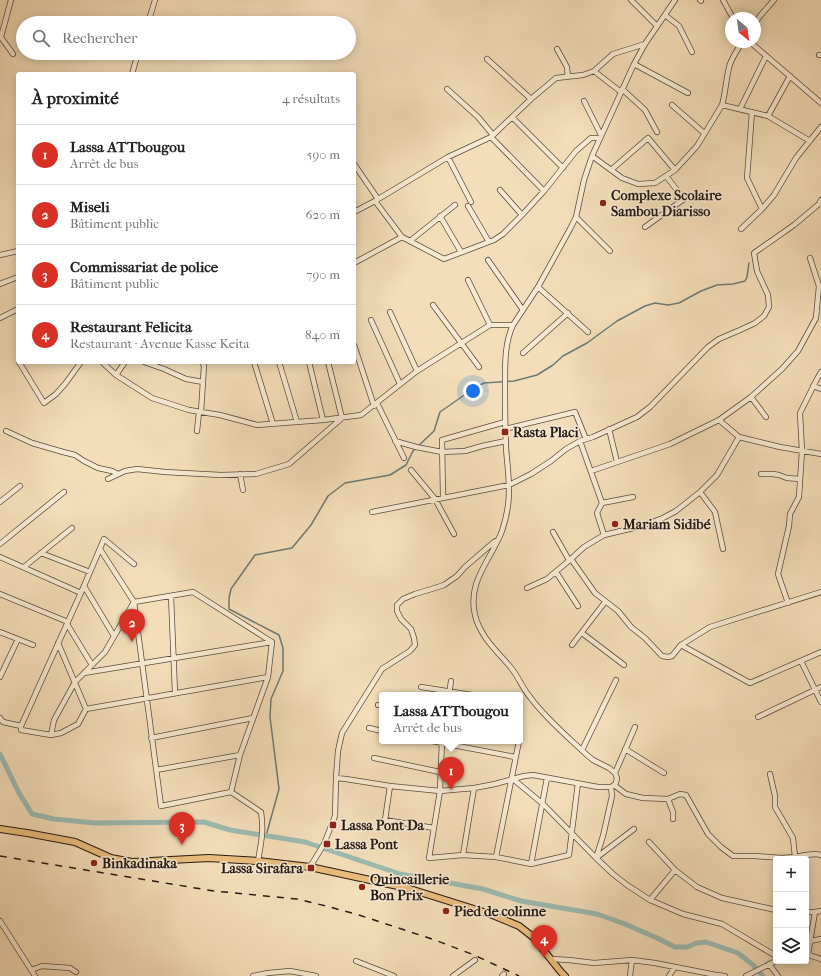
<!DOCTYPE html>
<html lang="fr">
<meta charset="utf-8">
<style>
body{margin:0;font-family:"IM FELL French Canon",serif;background:#f2f2f2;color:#222}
.controls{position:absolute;right:12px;bottom:12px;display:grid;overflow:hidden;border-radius:4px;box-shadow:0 2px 10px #0003}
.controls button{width:36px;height:36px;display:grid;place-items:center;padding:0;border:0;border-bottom:1px solid #e0e0e0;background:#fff;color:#222;font:20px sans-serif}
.compass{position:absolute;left:725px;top:12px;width:36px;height:36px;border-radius:50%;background:#fff;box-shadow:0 2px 10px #0003;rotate:151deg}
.you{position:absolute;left:473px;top:391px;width:14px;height:14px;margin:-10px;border:3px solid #fff;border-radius:50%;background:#1a73e8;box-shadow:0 0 0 6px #1a73e833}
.badge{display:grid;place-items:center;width:26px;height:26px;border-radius:50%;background:#d93025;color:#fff;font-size:13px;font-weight:700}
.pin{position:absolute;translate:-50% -33px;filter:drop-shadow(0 1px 2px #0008)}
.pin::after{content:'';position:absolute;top:21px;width:14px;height:12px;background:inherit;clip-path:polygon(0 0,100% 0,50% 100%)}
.popup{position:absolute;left:379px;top:692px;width:144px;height:52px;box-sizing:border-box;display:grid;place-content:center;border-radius:4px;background:#fff;filter:drop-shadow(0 1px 3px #0005);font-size:13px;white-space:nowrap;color:#767676}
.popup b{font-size:15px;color:#222}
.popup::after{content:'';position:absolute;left:50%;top:100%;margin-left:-8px;border:8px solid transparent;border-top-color:#fff}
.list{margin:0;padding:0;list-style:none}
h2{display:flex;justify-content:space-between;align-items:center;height:52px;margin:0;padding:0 16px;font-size:17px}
h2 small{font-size:13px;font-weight:400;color:#767676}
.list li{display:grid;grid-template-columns:26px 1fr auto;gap:12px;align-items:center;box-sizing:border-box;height:60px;padding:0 16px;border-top:1px solid #e0e0e0}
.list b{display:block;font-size:15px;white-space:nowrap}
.list p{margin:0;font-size:13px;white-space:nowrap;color:#767676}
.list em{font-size:13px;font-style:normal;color:#767676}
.icon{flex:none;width:22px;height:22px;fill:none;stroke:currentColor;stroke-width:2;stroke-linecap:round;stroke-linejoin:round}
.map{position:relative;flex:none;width:821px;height:976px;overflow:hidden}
.search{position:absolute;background:#fff;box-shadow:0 2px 10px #0003;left:16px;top:16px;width:340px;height:44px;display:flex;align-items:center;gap:10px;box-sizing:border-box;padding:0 14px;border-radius:22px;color:#767676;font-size:15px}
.panel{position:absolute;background:#fff;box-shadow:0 2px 10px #0003;left:16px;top:72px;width:340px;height:292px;border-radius:4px}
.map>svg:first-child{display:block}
</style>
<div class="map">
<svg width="821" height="976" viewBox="0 0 821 976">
<rect width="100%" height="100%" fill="#f4deba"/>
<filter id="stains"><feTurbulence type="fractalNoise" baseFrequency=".005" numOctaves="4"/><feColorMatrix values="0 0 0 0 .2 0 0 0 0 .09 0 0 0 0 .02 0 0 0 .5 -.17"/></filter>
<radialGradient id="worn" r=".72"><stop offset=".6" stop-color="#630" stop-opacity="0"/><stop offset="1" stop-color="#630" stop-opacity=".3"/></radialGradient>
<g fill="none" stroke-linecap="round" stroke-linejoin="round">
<path stroke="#6d7b73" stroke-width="1.5" d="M 266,836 L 279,789 L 270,717 L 271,699 L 283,671 L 283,648 L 279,635 L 229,609 L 229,598 L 231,589 L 255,555 L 292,548 L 311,525 L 328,496 L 345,483 L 390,475 L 406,465 L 413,451 L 434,431 L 440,412 L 476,387 L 484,383 L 514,381 L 537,375 L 553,365 L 563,356 L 587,343 L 617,321 L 645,306 L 655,303 L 668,305 L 679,303 L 701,291 L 717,285 L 733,284 L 745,281 L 747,277 L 749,263"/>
<path stroke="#9cbcb2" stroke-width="5" d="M 0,754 L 19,793 L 32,814 L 54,819 L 95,823 L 204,822 L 230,830 L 305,842 L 400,874 L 483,889 L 521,901 L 597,914 L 625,924 L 657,938 L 675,947 L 687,947 L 697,943 L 706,942 L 738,953 L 753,965 L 763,976"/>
<g stroke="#5a4b3e" stroke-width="6">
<path id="minor" d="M 631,0 L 657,26
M 700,0 L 701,1
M 723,0 L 733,18
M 665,15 L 679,26 L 692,52
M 148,23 L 155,0
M 755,23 L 760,16 L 774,0
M 0,36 L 13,54
M 1,37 L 11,0
M 750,42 L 821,103
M 557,49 L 567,67 L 568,77
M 819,55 L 821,55
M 487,59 L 531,99
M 634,64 L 688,93
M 594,71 L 621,92
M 132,74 L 138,53
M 447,89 L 478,117 L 493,135
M 622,89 L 645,110 L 657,132
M 584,101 L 601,135
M 672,105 L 704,133
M 722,105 C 726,91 726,77 730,64 C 733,56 738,49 742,42
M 740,109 L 766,56
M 752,112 L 747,178 L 762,209
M 768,116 L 790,76
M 512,117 L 563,168
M 491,137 L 544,191
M 592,156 L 622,178 L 638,184 L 655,183 L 675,170 L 697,146 L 722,105 L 768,116 L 810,141
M 448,157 L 471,202
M 354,164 L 378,199
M 611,170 L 648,138 L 675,170
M 500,190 L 522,215
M 375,201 L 402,237 L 444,259 L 494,240 L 503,234 L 522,215 L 544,191 L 576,151 L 591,138 L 600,138
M 468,206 L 489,242
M 354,212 L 375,201 L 448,157 L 491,137 L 531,99 L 556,78 L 583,75 L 594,71 L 613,54 L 645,44
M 440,216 L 461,252
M 576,217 L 610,251
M 645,227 L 684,199 L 666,176
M 741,229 L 762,209 L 774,195 L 796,158 L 821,127
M 410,241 L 455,205
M 0,255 L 18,251
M 488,260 L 523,310
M 354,263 L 402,237
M 468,280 L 490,325
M 0,284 L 18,277
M 538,287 L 588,332
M 433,305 L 479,367
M 390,312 L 417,371
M 0,318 L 18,309
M 371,320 L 400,384
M 354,345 L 374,406
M 523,353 L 568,313
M 19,362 L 44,403 L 56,394 L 65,384 L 81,362
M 102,362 L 116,375 L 152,398 L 189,410 L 220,415 L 257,425 L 323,420 L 361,415 L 417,371 L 490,325 L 513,325
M 144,362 L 164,369 L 186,379 L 203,382
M 254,362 L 273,424
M 279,362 L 297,422
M 309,362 L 323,420
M 116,375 L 125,362
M 813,386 L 821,389
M 751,397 L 766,417
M 377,403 L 404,458
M 201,412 L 204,366 L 202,362
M 719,420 L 739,437 L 780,447 L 821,454
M 505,429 L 575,412 L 586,439
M 609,429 L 617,462
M 6,431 L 32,443 L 63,452 L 75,455 L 84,461 L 98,468 L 112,471 L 118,474
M 197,431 L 199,412
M 395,441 L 416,447 L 442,452 L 465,451 L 482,446 L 506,441
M 580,441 L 602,503 L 597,513 L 604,535
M 411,470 L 435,499 L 454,534
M 591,471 L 670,444 L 719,420 L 751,397 L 782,369 L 798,351 L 816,318 L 819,286 L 810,258
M 240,474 L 243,490
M 761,474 L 773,474 L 779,475 L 787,478 L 800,479
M 108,479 L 125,471 L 137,469 L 165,472 L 221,475 L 256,474 L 289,464 L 342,418 L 328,362
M 700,492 L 715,512 L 723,549
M 443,497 L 442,440 L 505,422
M 0,502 L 20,486
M 602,503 L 633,497
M 372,512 L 509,485 L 531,474 L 551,461 L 566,449 L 580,441 L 593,437 L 637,417 L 650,407 L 708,347 L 719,339 L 740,330 L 755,323 L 764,316 L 769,307 L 768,295 L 757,271 L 754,253 L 794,225 L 819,204 L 821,200
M 553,532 L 569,560
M 0,544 L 64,492
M 41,553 L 90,572
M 0,557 L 81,593
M 571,559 L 595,593 L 618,611 L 631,627 L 645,638 L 662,656 L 668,657 L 672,656 L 681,645 L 710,627 L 821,592
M 24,567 L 72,528
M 556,572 L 578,606
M 84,586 L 114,636
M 527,588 L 547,579 L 571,559 L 584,547 L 604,535 L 642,526 L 663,518 L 676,511 L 700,492 L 717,475 L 739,437
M 0,594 L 68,622
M 171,596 L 175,693
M 788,603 L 778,574 L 789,526 L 790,514 L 799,497 L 802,451 L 800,413 L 817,379 L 821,372
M 67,624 L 92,665
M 0,632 L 33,645
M 582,633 L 624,665
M 58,643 L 86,709
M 572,645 L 605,602
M 681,645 L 750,683 L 821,652
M 801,661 L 821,702
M 84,673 L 272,642
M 0,677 L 18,639
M 421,687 L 472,695
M 449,695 L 451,681
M 378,705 L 382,705
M 86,709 L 78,724 L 61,733 L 51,735 L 21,730 L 21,726 L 84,586 L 104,539 L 134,564
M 86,709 L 268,677
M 758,717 L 821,687
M 0,718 L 3,722 L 21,726
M 369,728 L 382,731
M 51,735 L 54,720 L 75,682 L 105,652 L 134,602 L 100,549
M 151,738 L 253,718
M 432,741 L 515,757
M 442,741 L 440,791 L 429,858 L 463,855 L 496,857 L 531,864 L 569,855 L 578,783
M 625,749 L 664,773
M 582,750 L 616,680
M 374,758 L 440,772
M 156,770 L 240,755
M 615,773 L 635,727
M 770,774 L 775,796 L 775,807 L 793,838 L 795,857
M 336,778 L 338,751 L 342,733 L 382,669 L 410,651 L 415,645 L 414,638 L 411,629 L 401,619 L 397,611 L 397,605 L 403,599 L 415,594 L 435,588 L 444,585 L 457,576 L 465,567 L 494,542 L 496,541
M 513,779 L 543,804 L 596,858 L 613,874 L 627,885 L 650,900 L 683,914 L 722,924 L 776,956
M 614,785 L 626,794 L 643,798 L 668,799 L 673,812 L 673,819
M 390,786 L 385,820 L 434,828
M 611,787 L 612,796 L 603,836 L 596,858 L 634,829
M 231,792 L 240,755 L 268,677 L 272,642
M 668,799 L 680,794 L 686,795 L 708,834 L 721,847 L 733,856 L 755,856 L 782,858 L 795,857 L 805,855 L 816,854 L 821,855
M 649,842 L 675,870 L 697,887 L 722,898 L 776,910
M 463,855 L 474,788
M 496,857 L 519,741
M 258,861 C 261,843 264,831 261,812 L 231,792 L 161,806 L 134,602 L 193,592 L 272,642
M 531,864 L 547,778
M 310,867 L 324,844 L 335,816 L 336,778 L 346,779 L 390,786 L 440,791 L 474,788 L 495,784 L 524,776 L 533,775 L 598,787 L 611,787 L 614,785 L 616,783 L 617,778 L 615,773 L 609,768 L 593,760 L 587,755 C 568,737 546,719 530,697 C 523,689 519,678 512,669 C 499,653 480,637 475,615 C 467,581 491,560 502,531 C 505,522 507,514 508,505 C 511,486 507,466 506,447 C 505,425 505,403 505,381 C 505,362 505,342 513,325 L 538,287 L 570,229 L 576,217 L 584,180 L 592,156 L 634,64 L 645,44 L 675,0
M 650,900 L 675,870
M 806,912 L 815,912 L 821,911
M 0,921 L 35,976
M 810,941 L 821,939
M 806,954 L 821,959
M 808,954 L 815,912
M 551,959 L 569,960 L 594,963 L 632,960 L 655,963 L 716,975 L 725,976
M 356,961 L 394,976
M 769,964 L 778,976
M 31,970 L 42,966 L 70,968 L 76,972
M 253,976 L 268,973 L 290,971 L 316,976
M 453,976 L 475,960
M 502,976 L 504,974
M 630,976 L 632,960
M 669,976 L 675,967
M 746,976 L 776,961"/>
</g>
<g stroke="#261a14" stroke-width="8">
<path id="major" d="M 0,829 L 27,833 L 75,842 L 111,858 L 132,862 L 209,858 L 258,861 L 310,867 L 407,888 L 490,914 L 519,926 L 533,937 L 561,972 L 565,976"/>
</g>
<use href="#minor" stroke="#f8ead2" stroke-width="4.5"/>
<use href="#major" stroke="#eabf7d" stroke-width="6"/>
<path stroke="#261a14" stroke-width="1.5" stroke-dasharray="7 7" stroke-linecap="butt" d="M 0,856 L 214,891 L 297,899 L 326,906 L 359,915 L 435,940 L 474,955 L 519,976"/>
</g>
<g fill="#8f2418" stroke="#f8ead2" stroke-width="1.5">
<circle cx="603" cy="203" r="4"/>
<rect x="501" y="428" width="8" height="8" rx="2"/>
<circle cx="615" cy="524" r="4"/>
<rect x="329" y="821" width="8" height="8" rx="2"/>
<rect x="323" y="840" width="8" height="8" rx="2"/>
<circle cx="94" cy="863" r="4"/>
<rect x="307" y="864" width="8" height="8" rx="2"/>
<circle cx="362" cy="887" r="4"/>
<circle cx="446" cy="911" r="4"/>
</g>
<g text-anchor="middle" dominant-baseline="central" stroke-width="3" stroke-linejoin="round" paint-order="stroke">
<g font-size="14" font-weight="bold" fill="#261a14" stroke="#f8ead2" text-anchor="start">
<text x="611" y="195">Complexe Scolaire<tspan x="611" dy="16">Sambou Diarisso</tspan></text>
<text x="513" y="432">Rasta Placi</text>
<text x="623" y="524">Mariam Sidibé</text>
<text x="341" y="825">Lassa Pont Da</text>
<text x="335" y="844">Lassa Pont</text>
<text x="102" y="863">Binkadinaka</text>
<text x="303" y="868" text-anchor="end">Lassa Sirafara</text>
<text x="370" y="879">Quincaillerie<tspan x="370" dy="16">Bon Prix</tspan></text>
<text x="454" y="911">Pied de colinne</text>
</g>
</g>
<rect width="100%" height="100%" filter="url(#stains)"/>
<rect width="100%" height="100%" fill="url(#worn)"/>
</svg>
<div class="controls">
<button>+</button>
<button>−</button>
<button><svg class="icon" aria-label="layers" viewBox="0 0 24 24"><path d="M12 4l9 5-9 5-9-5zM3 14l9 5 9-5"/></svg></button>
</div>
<svg class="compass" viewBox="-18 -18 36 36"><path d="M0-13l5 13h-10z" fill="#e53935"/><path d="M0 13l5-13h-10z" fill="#767676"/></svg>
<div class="you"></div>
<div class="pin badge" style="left:451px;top:790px">1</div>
<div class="popup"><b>Lassa ATTbougou</b>Arrêt de bus</div>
<div class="pin badge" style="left:132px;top:642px">2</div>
<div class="pin badge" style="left:182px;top:845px">3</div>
<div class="pin badge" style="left:544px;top:958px">4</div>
<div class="search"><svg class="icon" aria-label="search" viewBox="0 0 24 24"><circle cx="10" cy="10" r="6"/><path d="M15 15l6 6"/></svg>Rechercher</div>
<section class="panel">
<h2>À proximité<small>4 résultats</small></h2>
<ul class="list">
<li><span class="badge">1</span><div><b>Lassa ATTbougou</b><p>Arrêt de bus</p></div><em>590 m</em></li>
<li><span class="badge">2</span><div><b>Miseli</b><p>Bâtiment public</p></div><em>620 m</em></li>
<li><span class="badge">3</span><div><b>Commissariat de police</b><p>Bâtiment public</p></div><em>790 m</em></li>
<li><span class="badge">4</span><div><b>Restaurant Felicita</b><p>Restaurant · Avenue Kasse Keita</p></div><em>840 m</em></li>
</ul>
</section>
</div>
